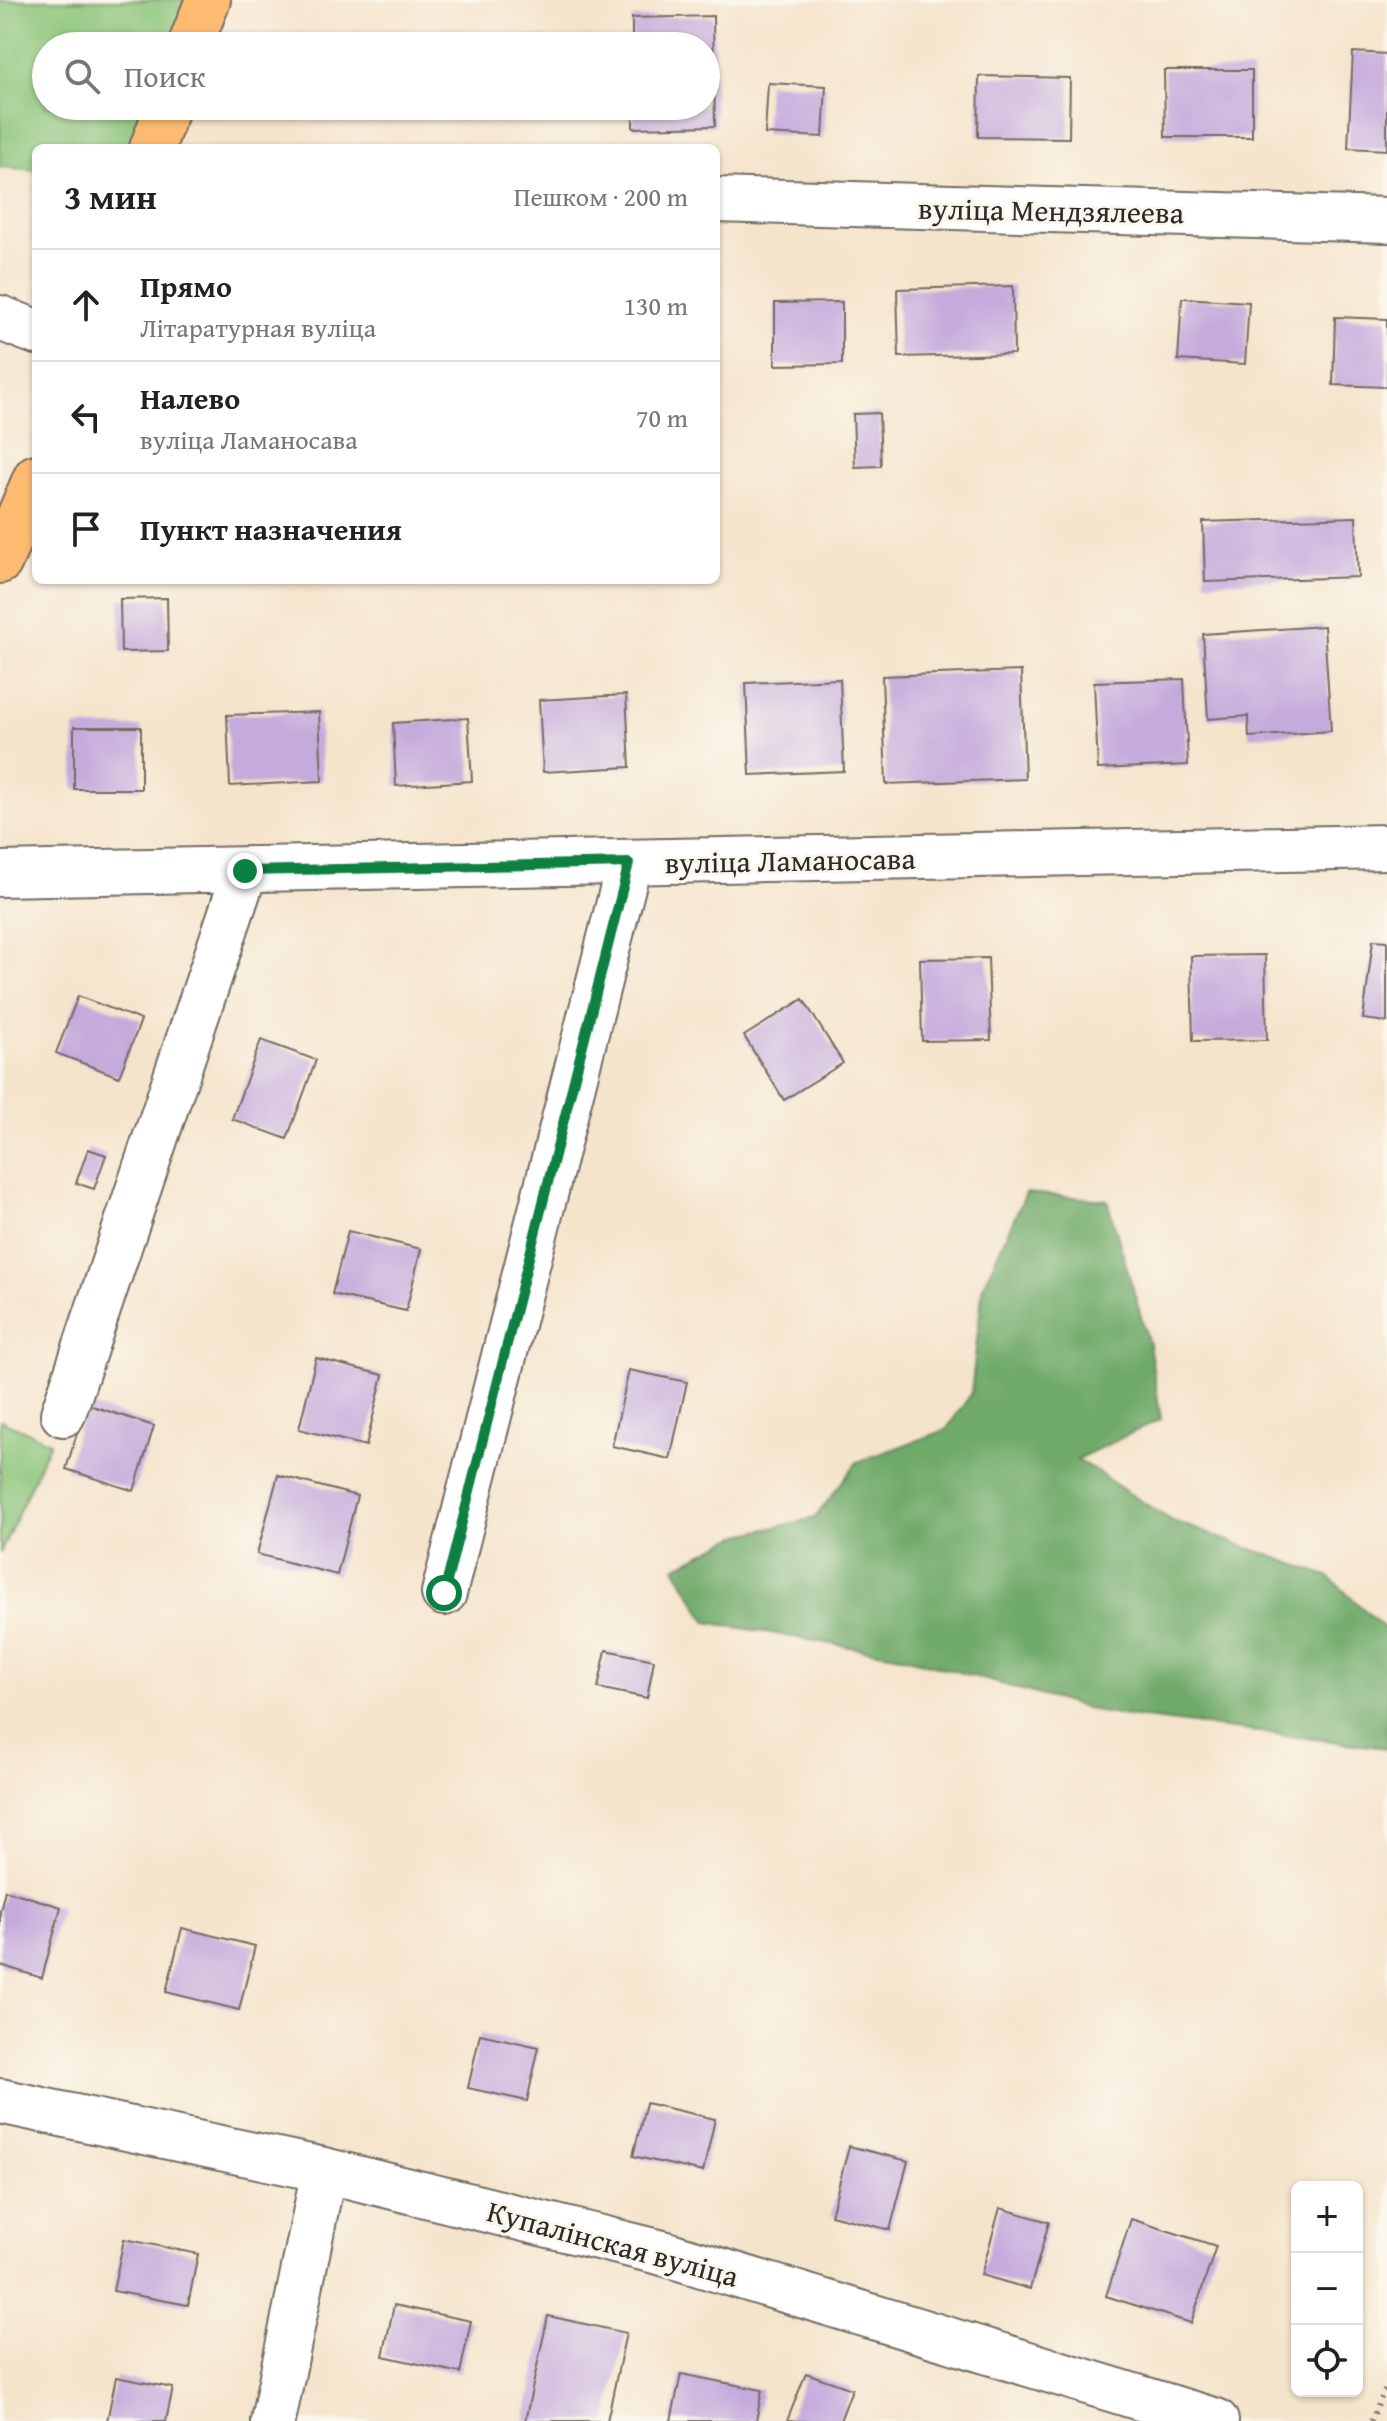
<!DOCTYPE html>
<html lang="ru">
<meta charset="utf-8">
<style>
body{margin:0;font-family:"Gentium Book Plus",serif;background:#f6f6f6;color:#222}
.controls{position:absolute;right:24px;bottom:24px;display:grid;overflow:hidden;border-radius:12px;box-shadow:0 2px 6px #0004}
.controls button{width:72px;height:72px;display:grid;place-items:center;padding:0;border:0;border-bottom:2px solid #e0e0e0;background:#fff;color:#222;font:40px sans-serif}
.stop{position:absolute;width:24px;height:24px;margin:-18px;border:6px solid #0b8043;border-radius:50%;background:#fff}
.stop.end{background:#0b8043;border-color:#fff;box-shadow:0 2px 8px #0008}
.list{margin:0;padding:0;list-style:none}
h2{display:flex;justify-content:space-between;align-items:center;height:104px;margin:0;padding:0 32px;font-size:34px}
h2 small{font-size:26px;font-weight:400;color:#767676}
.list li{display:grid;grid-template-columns:52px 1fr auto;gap:24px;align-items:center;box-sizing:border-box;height:112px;padding:0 32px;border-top:2px solid #e0e0e0}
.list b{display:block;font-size:30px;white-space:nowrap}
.list p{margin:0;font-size:26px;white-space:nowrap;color:#767676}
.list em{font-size:26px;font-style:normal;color:#767676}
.icon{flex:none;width:44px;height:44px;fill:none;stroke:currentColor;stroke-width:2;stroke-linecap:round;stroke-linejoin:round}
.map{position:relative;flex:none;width:1387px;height:2421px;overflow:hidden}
.search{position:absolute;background:#fff;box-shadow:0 2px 6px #0004;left:32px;top:32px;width:688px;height:88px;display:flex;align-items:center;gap:20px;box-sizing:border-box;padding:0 28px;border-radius:44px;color:#767676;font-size:30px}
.panel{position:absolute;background:#fff;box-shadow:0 2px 6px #0004;left:32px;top:144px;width:688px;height:440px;border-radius:12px}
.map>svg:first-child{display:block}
</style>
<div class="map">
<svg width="1387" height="2421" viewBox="0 0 1387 2421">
<rect width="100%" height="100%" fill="#fbf7ec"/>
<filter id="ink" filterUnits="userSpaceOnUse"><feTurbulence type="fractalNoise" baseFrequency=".0125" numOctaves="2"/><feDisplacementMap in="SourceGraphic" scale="16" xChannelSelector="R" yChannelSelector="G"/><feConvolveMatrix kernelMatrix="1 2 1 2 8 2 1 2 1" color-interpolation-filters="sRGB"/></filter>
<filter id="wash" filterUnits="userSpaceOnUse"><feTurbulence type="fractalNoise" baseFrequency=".006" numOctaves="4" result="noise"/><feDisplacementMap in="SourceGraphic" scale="32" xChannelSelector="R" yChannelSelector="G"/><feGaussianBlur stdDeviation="1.8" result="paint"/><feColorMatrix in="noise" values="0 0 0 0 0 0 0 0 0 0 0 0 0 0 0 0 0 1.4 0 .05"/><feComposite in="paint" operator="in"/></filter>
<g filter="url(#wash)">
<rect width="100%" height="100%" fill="#f5e4cc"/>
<path fill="#8bc479" stroke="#5b7852" stroke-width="2" d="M 0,0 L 216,0 L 196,46 L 46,46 L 46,106 L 171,106 L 153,148 L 36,148 L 36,170 L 0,167 Z
M 0,1420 L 50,1442 L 0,1554 Z"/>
<path fill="#70aa69" stroke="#4e6a4a" stroke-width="2" d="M 1026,1193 L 1107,1200 L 1149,1344 L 1161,1419 L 1077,1459 L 1170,1520 L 1328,1576 L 1387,1631 L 1387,1748 L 1104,1713 L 901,1656 L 707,1622 L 675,1567 L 737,1536 L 815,1518 L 857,1462 L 946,1430 L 971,1394 L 983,1285 Z"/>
<g id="blocks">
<path fill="#c5aadc" d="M 713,16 L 715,126 L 633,128 L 633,106 L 706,106 L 706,46 L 632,46 L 632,18 Z
M 494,36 L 547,38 L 547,46 L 494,46 Z
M 1353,52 L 1387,54 L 1387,150 L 1348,148 Z
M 1164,70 L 1252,70 L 1252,137 L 1165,137 Z
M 979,76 L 1070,78 L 1069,138 L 978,137 Z
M 768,83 L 826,86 L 823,137 L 765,134 Z
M 492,106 L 545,106 L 544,113 L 492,111 Z
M 1013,286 L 1014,354 L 899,357 L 897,289 Z
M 1182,298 L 1249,302 L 1245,364 L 1178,360 Z
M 842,302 L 842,364 L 775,365 L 775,303 Z
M 1335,317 L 1387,319 L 1387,387 L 1333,385 Z
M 879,413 L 881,466 L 855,467 L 853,414 Z
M 1356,517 L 1358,577 L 1205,582 L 1203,522 Z
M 167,598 L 168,651 L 121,652 L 120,599 Z
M 1324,626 L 1331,731 L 1249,737 L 1248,716 L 1208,719 L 1203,634 Z
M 1021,671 L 1025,779 L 886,784 L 882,676 Z
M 840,679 L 844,771 L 750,775 L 746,683 Z
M 1184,679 L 1188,765 L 1098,769 L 1094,682 Z
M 626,695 L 630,767 L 543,772 L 539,700 Z
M 319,712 L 322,781 L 230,786 L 227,715 Z
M 468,718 L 472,781 L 396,786 L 393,723 Z
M 74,727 L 141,727 L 141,789 L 74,789 Z
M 1373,940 L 1387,941 L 1387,1022 L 1363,1019 Z
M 1265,955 L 1267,1040 L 1193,1041 L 1191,956 Z
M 988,958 L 991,1040 L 922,1041 L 920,959 Z
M 78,996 L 141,1020 L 119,1077 L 56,1053 Z
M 803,999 L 843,1063 L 784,1100 L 744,1036 Z
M 261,1040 L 316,1060 L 287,1139 L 232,1119 Z
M 88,1149 L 106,1155 L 94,1189 L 76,1183 Z
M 348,1231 L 421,1249 L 406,1311 L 332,1294 Z
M 316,1358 L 383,1375 L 366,1446 L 299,1429 Z
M 629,1370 L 687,1382 L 670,1459 L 612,1446 Z
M 86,1404 L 154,1426 L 134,1491 L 66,1469 Z
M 278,1475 L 357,1496 L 337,1575 L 257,1554 Z
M 606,1650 L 654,1660 L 647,1698 L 598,1688 Z
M 5,1890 L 61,1907 L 42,1978 L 0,1965 L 0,1910 Z
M 182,1928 L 255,1946 L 239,2010 L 166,1992 Z
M 480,2034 L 539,2047 L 527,2101 L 468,2088 Z
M 646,2103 L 715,2119 L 703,2172 L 633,2156 Z
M 849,2146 L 908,2161 L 890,2230 L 831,2215 Z
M 1000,2208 L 1049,2222 L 1030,2289 L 981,2275 Z
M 1131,2219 L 1216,2246 L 1191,2323 L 1106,2296 Z
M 124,2239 L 198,2254 L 188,2305 L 113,2291 Z
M 394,2305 L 471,2321 L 460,2373 L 383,2356 Z
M 548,2316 L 626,2333 L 607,2421 L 525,2421 Z
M 806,2373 L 852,2389 L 840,2421 L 787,2421 Z
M 681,2374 L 762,2390 L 756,2421 L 671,2421 Z
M 116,2377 L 173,2388 L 166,2421 L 107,2421 Z"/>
</g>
</g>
<g filter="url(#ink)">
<use href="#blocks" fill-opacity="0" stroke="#726c63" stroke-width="2"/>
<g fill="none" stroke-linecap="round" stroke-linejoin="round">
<g stroke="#726c63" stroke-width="48">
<path id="minor" d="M 716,200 L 1387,220
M 0,318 L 36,332
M 0,874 L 1387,847
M 63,1414 L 245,871
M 444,1593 L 629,863
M 0,2101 L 324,2170 L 663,2253 L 1216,2421
M 273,2421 L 324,2170"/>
</g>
<g stroke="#726c63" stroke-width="48">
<path id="major" d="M 190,46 L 208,0
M 152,148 L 168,106
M 0,561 L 36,477"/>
</g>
<path stroke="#726c63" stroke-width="5" stroke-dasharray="2 6" stroke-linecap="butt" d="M 1371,2421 L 1387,2385"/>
<use href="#minor" stroke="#fff" stroke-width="44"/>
<use href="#major" stroke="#febb71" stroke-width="44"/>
</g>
</g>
<g fill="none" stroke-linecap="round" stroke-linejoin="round" filter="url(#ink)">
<path stroke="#0b8043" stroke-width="10" d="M 245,871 L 629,863 L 444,1593"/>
</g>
<g text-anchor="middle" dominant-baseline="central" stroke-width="6" stroke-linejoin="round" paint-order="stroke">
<g font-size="30" fill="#2b2b2b" stroke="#fbf7ec">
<text transform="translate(1051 210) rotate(1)">вуліца Мендзялеева</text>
<text transform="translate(790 860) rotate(-1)">вуліца Ламаносава</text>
<text transform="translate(613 2243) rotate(15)">Купалінская вуліца</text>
</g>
</g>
</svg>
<div class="controls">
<button>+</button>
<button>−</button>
<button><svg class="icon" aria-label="locate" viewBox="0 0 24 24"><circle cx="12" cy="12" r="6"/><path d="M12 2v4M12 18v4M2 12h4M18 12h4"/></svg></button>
</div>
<div class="stop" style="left:444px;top:1593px"></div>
<div class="stop end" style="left:245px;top:871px"></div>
<div class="search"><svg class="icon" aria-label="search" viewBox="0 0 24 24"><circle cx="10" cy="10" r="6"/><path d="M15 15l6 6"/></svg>Поиск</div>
<section class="panel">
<h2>3 мин<small>Пешком · 200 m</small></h2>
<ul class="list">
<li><svg class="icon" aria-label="ahead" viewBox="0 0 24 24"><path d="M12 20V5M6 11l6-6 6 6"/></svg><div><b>Прямо</b><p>Літаратурная вуліца</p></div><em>130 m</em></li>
<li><svg class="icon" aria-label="left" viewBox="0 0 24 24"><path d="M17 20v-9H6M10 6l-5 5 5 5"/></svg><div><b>Налево</b><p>вуліца Ламаносава</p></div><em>70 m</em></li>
<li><svg class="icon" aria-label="arrive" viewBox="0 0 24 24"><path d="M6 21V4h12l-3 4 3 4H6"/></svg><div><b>Пункт назначения</b></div></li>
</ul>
</section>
</div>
